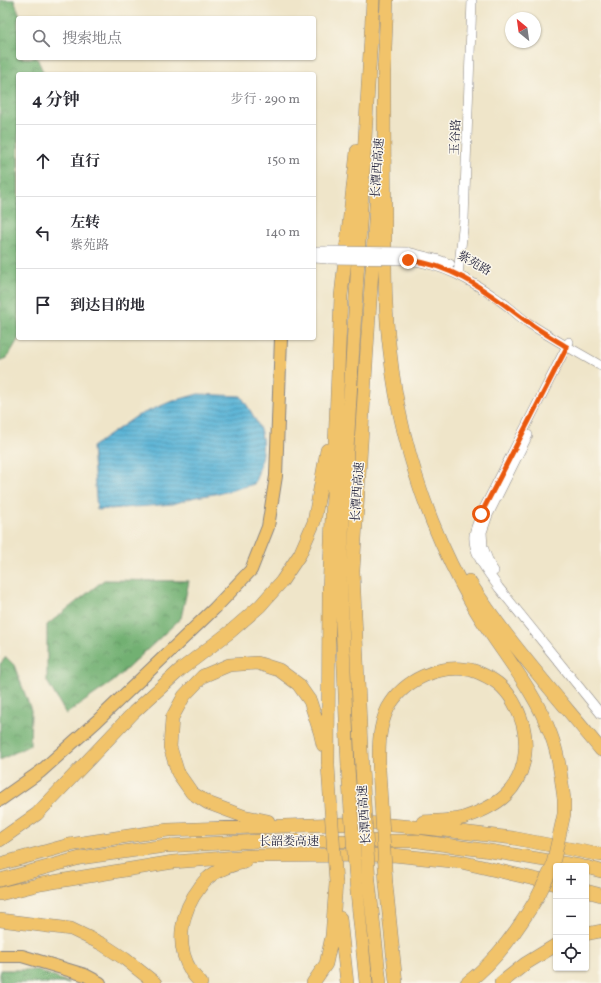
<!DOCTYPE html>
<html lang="zh">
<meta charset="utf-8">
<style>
body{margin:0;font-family:Vollkorn,"Noto Serif SC",serif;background:#f7f7f7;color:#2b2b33}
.controls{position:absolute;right:12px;bottom:12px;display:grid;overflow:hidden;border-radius:4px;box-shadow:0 1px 3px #0004}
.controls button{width:36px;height:36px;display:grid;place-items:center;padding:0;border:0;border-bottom:1px solid #e1e1e2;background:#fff;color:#2b2b33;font:20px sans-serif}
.compass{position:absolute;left:505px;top:12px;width:36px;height:36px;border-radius:50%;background:#fff;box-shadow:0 1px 3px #0004;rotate:331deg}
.stop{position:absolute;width:12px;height:12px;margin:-9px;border:3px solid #ea580c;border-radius:50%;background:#fff}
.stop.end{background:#ea580c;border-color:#fff;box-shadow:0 1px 4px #0008}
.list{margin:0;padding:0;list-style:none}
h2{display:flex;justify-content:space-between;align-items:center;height:52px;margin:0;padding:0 16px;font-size:17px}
h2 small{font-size:13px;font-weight:400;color:#7c7c81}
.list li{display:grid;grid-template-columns:26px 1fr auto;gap:12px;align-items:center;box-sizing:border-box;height:72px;padding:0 16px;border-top:1px solid #e1e1e2}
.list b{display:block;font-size:15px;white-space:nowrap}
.list p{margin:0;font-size:13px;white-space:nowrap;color:#7c7c81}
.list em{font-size:13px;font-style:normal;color:#7c7c81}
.icon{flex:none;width:22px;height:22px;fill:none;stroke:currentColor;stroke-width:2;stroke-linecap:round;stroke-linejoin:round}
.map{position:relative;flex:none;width:601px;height:983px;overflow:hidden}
.search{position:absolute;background:#fff;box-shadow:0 1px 3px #0004;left:16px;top:16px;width:300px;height:44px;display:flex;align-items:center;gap:10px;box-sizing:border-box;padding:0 14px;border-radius:4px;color:#7c7c81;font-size:15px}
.panel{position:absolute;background:#fff;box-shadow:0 1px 3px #0004;left:16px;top:72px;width:300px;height:268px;border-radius:4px}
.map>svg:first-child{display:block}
</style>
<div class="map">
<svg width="601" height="983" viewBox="0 0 601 983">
<defs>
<pattern id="forest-crowns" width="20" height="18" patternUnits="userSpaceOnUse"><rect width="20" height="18" fill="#72b072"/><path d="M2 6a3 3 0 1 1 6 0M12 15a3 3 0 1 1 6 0" fill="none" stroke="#5d8f5f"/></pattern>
<pattern id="water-rules" width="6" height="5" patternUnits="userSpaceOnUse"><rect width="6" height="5" fill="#59b3d6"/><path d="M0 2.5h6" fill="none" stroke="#4991af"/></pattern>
</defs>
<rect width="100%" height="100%" fill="#fbf7ec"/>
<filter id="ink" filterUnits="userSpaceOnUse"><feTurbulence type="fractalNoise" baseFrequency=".025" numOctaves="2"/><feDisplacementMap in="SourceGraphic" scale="8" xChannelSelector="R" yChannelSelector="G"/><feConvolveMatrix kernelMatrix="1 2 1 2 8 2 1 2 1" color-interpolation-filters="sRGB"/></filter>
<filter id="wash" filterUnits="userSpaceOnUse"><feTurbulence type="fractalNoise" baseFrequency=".012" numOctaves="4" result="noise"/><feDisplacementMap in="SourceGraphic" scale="16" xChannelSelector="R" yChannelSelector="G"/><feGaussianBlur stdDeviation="0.9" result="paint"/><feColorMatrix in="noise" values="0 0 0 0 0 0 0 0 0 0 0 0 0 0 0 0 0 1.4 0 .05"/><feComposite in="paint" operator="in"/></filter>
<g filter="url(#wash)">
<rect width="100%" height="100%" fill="#efe5c9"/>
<path fill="url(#forest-crowns)" stroke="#4a6956" d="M 0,0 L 14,0 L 21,18 L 18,18 L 18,58 L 37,58 L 44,74 L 18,74 L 19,338 L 7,358 L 0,361 Z
M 104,580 L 189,581 L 181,618 L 114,681 L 66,714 L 47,681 L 47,625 Z
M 6,657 L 14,665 L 31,710 L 30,745 L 0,760 L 0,664 Z
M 0,970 L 37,970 L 69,983 L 0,983 Z"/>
<path fill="url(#water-rules)" stroke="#3e6a88" d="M 198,394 L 241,396 C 248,407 261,426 262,438 C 264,451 259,473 254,484 L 221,493 L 195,497 L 173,504 L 97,510 L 92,447 L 137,416 L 170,402 Z"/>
</g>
<g filter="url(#ink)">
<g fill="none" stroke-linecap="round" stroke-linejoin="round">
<g stroke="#888482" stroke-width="10">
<path id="tertiary" d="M 314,251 L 328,251
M 408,252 L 436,259 L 450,264
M 314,258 L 328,259
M 408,260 C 442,264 471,280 499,300 C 510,307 519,317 530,324 C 553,339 577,352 601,366
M 458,275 L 464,219 L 472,0
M 569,342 L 481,514 C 479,520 475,528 474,535 C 472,554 489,573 499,588 L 601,714
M 494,571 L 490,565 L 483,547 L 482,532 L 488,515 L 528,435"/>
</g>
<g stroke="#888482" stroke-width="14">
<path id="trunk" d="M 0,800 L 40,772 L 97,721 L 215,608 L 251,570 L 268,527 L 276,476 L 281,338
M 0,956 L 22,956 L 85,975 L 100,983"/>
</g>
<g stroke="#888482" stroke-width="14">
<path id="motorway" d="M 384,65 C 384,114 384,163 385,213 C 385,259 384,306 390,352 C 396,410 411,467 432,521 C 444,551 459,581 475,609 C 500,651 534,688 551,735 C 559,756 561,777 564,799
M 384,72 L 387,0
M 469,581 C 507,641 556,695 601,750
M 328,766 L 329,591 L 341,296 L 357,151
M 348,768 L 340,571 L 373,0
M 362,769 L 353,571 L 377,190
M 379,770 C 379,748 378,728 388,708 C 404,679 440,664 471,670 C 478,672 488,677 493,680 C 509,690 518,708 523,725 C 529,750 524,777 506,795 C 496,805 476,814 463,818 C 451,821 436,821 423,822
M 268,821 L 243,816 L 208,803 L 192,793 L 178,773 L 170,747 L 172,718 L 184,696 L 203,676 L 229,665 L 257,663 L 279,670 L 298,684 L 310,701 L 320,732 L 323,745
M 0,840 L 37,814 L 134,712 L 180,670 L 230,632 L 260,606 L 282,581 L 300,554 L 314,522 L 327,450
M 0,864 L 69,845 L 168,830 L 367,823 L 426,828 L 513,838 L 601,855
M 586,867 L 601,871
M 0,880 L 80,858 L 165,846 L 260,841 L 418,841 L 490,851 L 580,866
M 356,882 L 366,983
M 369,882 L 380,983
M 386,884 L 396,983
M 586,891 L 601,895
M 0,894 L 41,884 L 173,862 L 251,856 L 393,855 L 461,862 L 556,884
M 340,918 L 347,983
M 0,920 L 71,929 L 102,944 L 125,959 L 155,983
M 586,934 L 601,931
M 201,983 C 197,979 193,975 191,971 C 174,944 182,910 200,887 C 202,884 205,880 208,878 C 217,870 233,864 245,862
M 313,983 L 326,964 L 332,936 L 336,883
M 467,983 C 497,960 519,928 538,896
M 501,983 L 525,964 L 556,945"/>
</g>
<use href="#tertiary" stroke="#fff" stroke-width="9"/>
<use href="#trunk" stroke="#f1c36a" stroke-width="12"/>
<use href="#motorway" stroke="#f1c36a" stroke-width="13"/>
<g stroke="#888482" stroke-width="10" stroke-linecap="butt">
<path id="tertiary-bridge" d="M 328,251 L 408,252
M 328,259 L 408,260"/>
</g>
<g stroke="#888482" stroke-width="14" stroke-linecap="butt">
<path id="motorway-bridge" d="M 328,766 L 336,883
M 348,768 L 356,882
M 362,769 L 369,882
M 379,770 L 386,884
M 538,896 L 552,868 L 564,814 L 564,799"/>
</g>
<use href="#tertiary-bridge" stroke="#fff" stroke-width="9"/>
<use href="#motorway-bridge" stroke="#f1c36a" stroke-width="13"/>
</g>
</g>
<g fill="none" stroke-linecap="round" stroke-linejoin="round" filter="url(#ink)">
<path stroke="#ea580c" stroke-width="5" d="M 408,260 C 458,266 489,294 528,322 C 540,331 554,339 567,347 L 481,514"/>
</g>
<g text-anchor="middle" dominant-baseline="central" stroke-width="3" stroke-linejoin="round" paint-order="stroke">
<g font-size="12" fill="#22223b" stroke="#fbf7ec">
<text transform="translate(456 137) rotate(-87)">玉谷路</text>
<text transform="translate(378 168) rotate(-86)">长潭西高速</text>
<text transform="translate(474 264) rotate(30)">紫苑路</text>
<text transform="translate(358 492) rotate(-86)">长潭西高速</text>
<text transform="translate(365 815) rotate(-94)">长潭西高速</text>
<text x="289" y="842">长韶娄高速</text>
</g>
</g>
</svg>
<div class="controls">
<button>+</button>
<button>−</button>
<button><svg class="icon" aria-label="locate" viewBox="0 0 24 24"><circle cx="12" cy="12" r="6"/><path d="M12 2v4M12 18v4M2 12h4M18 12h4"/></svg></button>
</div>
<svg class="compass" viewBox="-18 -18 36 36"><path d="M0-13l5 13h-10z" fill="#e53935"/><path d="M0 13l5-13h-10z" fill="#7c7c81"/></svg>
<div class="stop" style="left:481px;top:514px"></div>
<div class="stop end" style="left:408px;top:260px"></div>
<div class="search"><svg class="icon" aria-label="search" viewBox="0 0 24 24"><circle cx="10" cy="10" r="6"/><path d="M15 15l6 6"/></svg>搜索地点</div>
<section class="panel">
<h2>4 分钟<small>步行 · 290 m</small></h2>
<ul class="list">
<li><svg class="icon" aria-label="ahead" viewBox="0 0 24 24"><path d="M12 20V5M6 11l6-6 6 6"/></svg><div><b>直行</b></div><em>150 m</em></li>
<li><svg class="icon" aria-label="left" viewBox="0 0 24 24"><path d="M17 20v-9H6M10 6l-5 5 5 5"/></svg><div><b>左转</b><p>紫苑路</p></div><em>140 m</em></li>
<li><svg class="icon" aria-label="arrive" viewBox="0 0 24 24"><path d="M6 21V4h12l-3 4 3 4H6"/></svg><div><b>到达目的地</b></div></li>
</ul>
</section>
</div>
